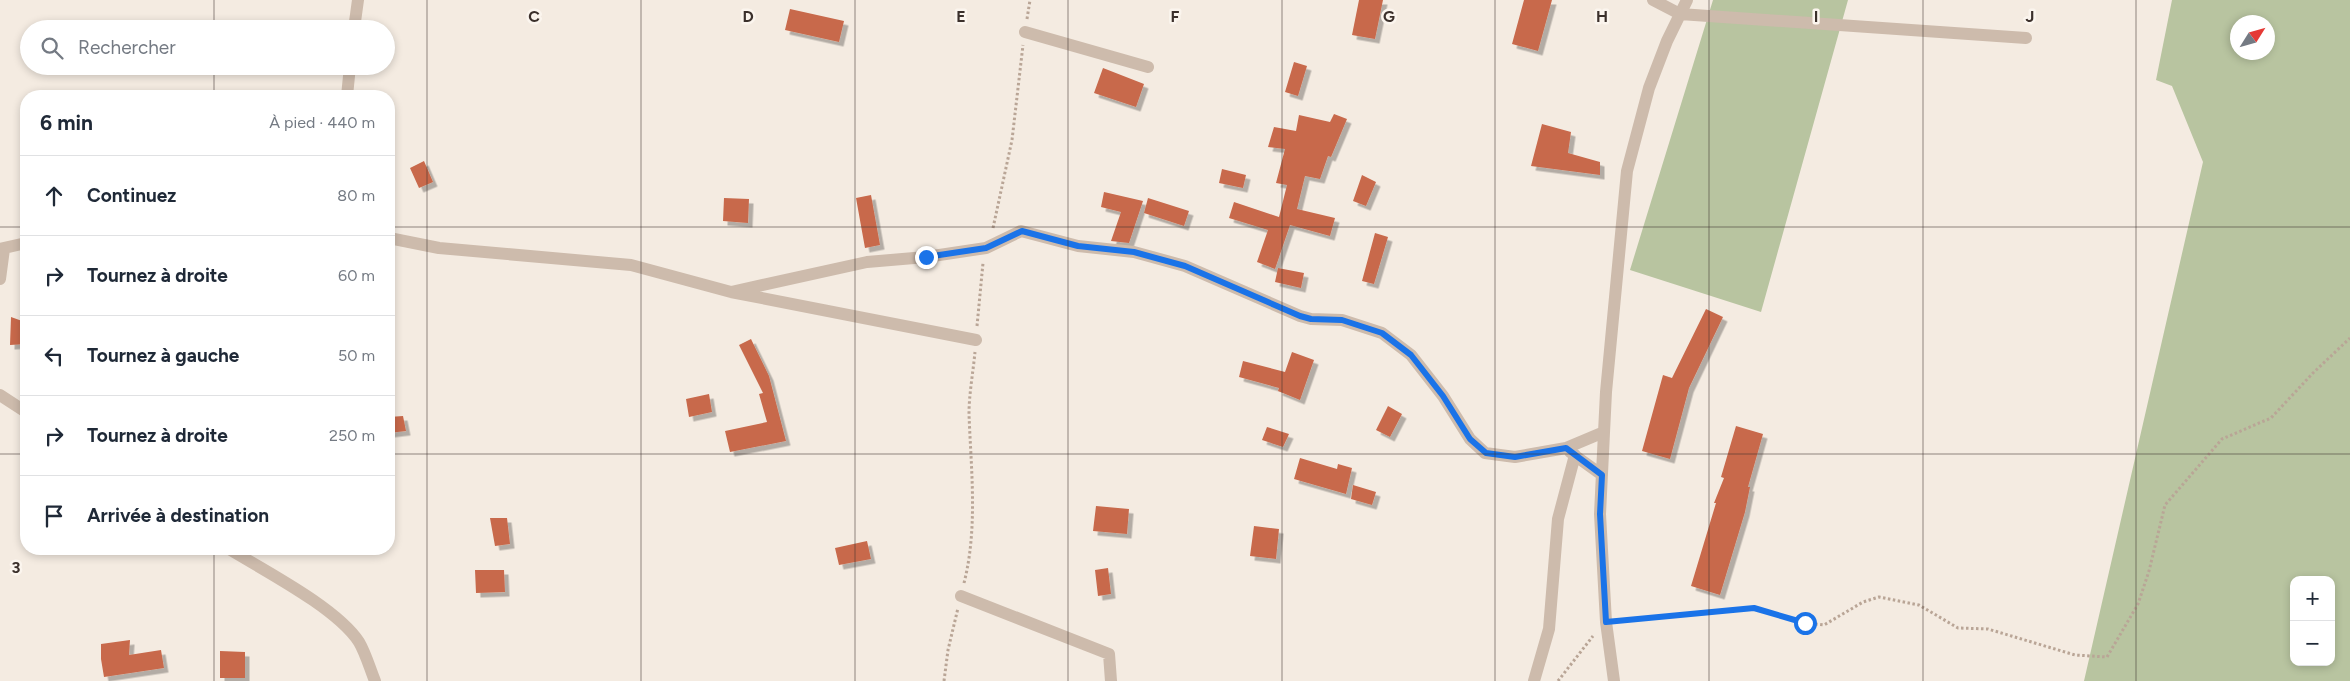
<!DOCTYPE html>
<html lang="fr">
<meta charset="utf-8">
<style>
body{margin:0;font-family:Figtree,sans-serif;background:#f6f6f7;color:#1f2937}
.controls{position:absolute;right:15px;bottom:15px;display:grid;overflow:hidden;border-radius:10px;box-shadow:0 2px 8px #0003}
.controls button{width:45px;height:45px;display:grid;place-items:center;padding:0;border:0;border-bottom:1px solid #e0e1e3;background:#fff;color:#1f2937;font:25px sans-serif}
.compass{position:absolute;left:2230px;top:15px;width:45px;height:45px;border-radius:50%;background:#fff;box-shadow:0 2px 8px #0003;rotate:53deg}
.stop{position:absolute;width:15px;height:15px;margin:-11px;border:4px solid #1a73e8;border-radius:50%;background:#fff}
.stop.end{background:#1a73e8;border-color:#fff;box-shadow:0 1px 5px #0008}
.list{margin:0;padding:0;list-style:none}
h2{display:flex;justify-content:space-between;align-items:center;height:65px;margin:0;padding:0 20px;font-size:21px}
h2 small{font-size:16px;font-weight:400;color:#747a83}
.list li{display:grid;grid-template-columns:32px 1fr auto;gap:15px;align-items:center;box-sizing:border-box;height:80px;padding:0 20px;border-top:1px solid #e0e1e3}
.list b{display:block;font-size:19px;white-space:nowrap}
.list em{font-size:16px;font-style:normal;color:#747a83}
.icon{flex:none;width:28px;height:28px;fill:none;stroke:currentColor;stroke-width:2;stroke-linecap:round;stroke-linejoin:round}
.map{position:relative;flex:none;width:2350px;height:681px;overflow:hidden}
.search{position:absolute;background:#fff;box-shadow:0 2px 8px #0003;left:20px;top:20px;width:375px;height:55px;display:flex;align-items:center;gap:12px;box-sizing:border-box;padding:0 18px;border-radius:28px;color:#747a83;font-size:19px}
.panel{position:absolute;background:#fff;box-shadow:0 2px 8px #0003;left:20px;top:90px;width:375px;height:465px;border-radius:20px}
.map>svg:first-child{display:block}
</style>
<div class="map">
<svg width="2350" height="681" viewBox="0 0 2350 681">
<defs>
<filter id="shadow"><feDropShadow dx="4.5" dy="4.5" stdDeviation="0" flood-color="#0004"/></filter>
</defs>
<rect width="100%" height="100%" fill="#f4ebe1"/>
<path fill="#b8c4a0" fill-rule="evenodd" d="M 1713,0 L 1848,0 L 1761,312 L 1630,270 Z
M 2172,0 L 2350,0 L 2350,681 L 2084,681 L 2203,162 L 2172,86 L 2156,80 ZM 2268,22 L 2268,52 L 2238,52 L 2238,22 ZM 2294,580 L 2331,580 L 2331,662 L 2294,662 Z"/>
<path fill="#c8694b" filter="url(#shadow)" d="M 1359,0 L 1383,0 L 1375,39 L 1352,35 Z
M 1524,0 L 1552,0 L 1538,51 L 1512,44 Z
M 790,9 L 844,21 L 839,42 L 785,30 Z
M 1294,62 L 1307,66 L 1298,96 L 1285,92 Z
M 1103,68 L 1144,84 L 1136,107 L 1094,93 Z
M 1334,114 L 1347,119 L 1331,157 L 1328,156 L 1320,179 L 1305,176 L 1297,209 L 1335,218 L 1330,236 L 1290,225 L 1275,269 L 1257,262 L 1268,230 L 1229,218 L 1234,202 L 1279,217 L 1287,185 L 1276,183 L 1285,149 L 1268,147 L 1274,127 L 1296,131 L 1299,115 L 1330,122 Z
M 1542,124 L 1571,132 L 1568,153 L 1600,162 L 1600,175 L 1531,166 Z
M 424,161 L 433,182 L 419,188 L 410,168 Z
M 1222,169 L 1246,175 L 1243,188 L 1219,183 Z
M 1362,175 L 1376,182 L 1366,206 L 1353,201 Z
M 1104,192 L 1143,201 L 1129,243 L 1111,241 L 1121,212 L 1101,207 Z
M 871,195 L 880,245 L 865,248 L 856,198 Z
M 724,198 L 749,199 L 748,223 L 723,221 Z
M 1148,198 L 1189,211 L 1184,226 L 1144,213 Z
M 1375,233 L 1388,237 L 1374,284 L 1362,281 Z
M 1278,268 L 1304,273 L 1301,288 L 1275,282 Z
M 1706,309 L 1723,317 L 1689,388 L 1670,459 L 1642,451 L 1663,375 L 1672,378 Z
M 11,317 L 25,322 L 26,344 L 10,345 Z
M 751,339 L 769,376 L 786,441 L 730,452 L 725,431 L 767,422 L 759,394 L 763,393 L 739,345 Z
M 1292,352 L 1314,360 L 1300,400 L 1278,391 L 1279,388 L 1239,377 L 1243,361 L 1285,372 Z
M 709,394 L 712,412 L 689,417 L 686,399 Z
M 1388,406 L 1402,414 L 1390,437 L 1376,430 Z
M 403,416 L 406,431 L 389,433 L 389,417 Z
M 1736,426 L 1763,434 L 1748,487 L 1750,487 L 1745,512 L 1720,595 L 1691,586 L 1716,503 L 1714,503 L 1724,478 L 1721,477 Z
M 1267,427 L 1289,434 L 1283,447 L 1262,440 Z
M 1300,458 L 1337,469 L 1338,464 L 1352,468 L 1346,494 L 1294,479 Z
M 1353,485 L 1376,492 L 1372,505 L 1351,499 Z
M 1096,506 L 1129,509 L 1127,534 L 1093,531 Z
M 490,518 L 507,518 L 510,544 L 495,546 Z
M 1254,526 L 1279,529 L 1276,559 L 1250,556 Z
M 867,541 L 871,559 L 839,565 L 835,548 Z
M 1108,568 L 1111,594 L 1098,596 L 1095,570 Z
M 475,570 L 504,570 L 505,592 L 476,593 Z
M 130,640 L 129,655 L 161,650 L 164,668 L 104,677 L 101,659 L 101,644 Z
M 220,651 L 245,652 L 245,678 L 220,678 Z"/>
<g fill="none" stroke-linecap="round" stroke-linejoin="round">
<path stroke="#b9a596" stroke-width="3" stroke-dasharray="2.5 2.5" stroke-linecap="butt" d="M 1027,19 L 1030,0
M 993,228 L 1012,140 L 1023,45
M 977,326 L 983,263
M 964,583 C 978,528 971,470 969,414 C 969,394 973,373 975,352
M 1618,621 L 1754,608 L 1805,623 L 1824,625 L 1863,602 L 1879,597 L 1919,605 L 1958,628 L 1988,629 L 2075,655 L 2107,657 L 2138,604 L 2149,571 L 2165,505 L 2222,439 L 2271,418 L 2313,373 L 2350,338
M 944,681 L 948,650 L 958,608
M 1558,681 L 1593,636"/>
<path stroke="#cdbbac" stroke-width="12" d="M 1653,0 L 1680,14 L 2026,38
M 354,29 L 358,0
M 1025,32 L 1148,67
M 347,96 L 350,66
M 389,238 L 439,248 L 631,265 L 731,292 L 976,340
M 0,249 L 26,243
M 0,279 L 4,249
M 731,292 L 867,262 L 926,257 L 986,248 L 1021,231 L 1078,246 L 1134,252 L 1185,266 L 1300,316 L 1311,319 L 1342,320 L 1382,333 L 1411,355 L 1443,396 L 1470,439 L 1485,453 L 1515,457 L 1566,448 L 1604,432
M 0,395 L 26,412
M 1570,452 L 1602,475
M 229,549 C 265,571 337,608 359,642 C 366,654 370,669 375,681
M 961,596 L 1109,654 L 1111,681
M 1534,681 L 1549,629 L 1558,519 L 1575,455
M 1614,681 L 1606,622 L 1600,514 L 1606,392 L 1627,171 L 1649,88 L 1667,41 L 1687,0"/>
</g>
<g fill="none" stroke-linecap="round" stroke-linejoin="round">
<path stroke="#1a73e8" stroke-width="6" d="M 926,257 L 986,248 L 1022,231 L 1078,246 L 1134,252 L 1185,266 L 1300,316 L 1311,319 L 1342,320 L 1382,333 L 1411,355 L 1443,396 L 1470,439 L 1486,453 L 1515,457 L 1566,448 L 1602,475 L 1600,514 L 1606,622 L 1754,608 L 1805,623"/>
</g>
<path fill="none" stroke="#3b302b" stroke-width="1" stroke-opacity="0.55" d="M 214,0 L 214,29M 427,0 L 427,681M 641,0 L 641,681M 855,0 L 855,681M 1068,0 L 1068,681M 1282,0 L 1282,681M 1495,0 L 1495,681M 1709,0 L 1709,681M 1923,0 L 1923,681M 2136,0 L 2136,681M 214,66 L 214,96M 0,227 L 26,227M 389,227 L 2350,227M 0,454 L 26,454M 389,454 L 2350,454M 214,549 L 214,681"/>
<g font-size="16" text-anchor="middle" font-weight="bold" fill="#3b302b" stroke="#fbf5ee" stroke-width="5" stroke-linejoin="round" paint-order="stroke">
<text x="534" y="22">C</text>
<text x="748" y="22">D</text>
<text x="961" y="22">E</text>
<text x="1175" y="22">F</text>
<text x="1389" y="22">G</text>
<text x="1602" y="22">H</text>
<text x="1816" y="22">I</text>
<text x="2030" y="22">J</text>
<text x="16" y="573">3</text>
</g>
</svg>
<div class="controls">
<button>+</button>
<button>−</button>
</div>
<svg class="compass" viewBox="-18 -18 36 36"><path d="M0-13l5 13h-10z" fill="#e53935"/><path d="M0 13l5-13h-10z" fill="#747a83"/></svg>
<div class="stop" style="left:1805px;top:623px"></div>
<div class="stop end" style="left:926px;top:257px"></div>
<div class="search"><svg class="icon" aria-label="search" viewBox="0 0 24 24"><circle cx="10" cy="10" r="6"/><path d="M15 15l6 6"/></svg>Rechercher</div>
<section class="panel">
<h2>6 min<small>À pied · 440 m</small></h2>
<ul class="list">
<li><svg class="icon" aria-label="ahead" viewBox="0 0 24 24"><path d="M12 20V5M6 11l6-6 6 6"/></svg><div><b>Continuez</b></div><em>80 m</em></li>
<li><svg class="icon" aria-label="right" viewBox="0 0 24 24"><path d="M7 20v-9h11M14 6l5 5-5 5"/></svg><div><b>Tournez à droite</b></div><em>60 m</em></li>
<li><svg class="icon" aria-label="left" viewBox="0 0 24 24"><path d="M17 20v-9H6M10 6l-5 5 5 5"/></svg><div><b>Tournez à gauche</b></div><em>50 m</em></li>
<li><svg class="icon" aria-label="right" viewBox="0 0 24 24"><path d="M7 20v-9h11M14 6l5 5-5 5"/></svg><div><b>Tournez à droite</b></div><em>250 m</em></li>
<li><svg class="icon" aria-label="arrive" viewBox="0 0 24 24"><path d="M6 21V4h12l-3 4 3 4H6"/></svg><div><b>Arrivée à destination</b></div></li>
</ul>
</section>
</div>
